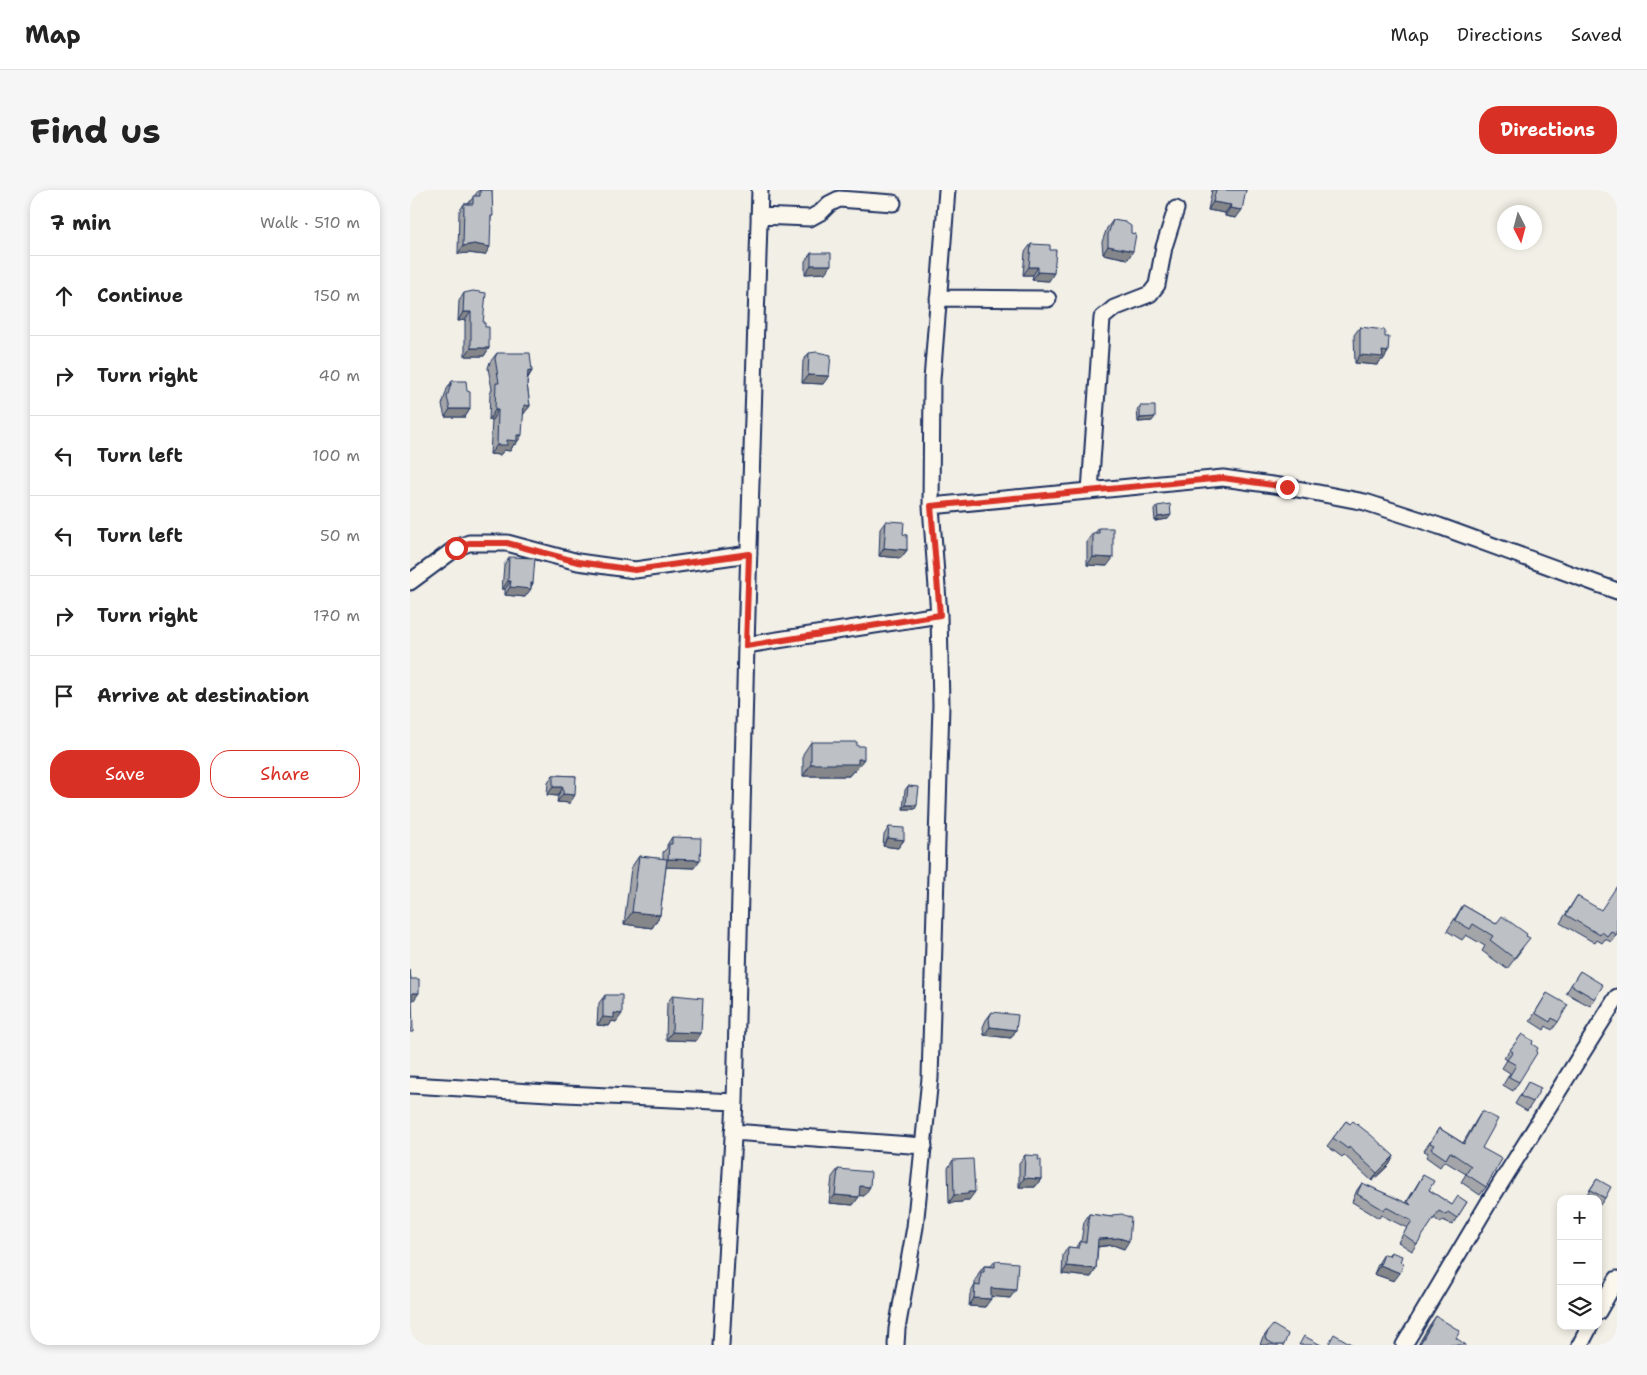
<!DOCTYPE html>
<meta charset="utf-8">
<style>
body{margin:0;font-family:"Shantell Sans",sans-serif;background:#f6f6f6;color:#222}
.controls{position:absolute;right:15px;bottom:15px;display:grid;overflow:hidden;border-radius:10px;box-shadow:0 2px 8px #0003}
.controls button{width:45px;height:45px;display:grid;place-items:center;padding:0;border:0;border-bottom:1px solid #e0e0e0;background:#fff;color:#222;font:25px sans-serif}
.compass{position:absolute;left:1087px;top:15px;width:45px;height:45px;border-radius:50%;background:#fff;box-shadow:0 2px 8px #0003;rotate:174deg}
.stop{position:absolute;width:15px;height:15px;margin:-11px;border:4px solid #d93025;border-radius:50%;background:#fff}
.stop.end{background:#d93025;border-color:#fff;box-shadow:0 1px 5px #0008}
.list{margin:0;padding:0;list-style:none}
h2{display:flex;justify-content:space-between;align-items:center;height:65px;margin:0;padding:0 20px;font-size:21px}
h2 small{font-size:16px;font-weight:400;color:#767676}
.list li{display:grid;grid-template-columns:32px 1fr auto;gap:15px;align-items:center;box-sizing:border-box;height:80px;padding:0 20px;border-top:1px solid #e0e0e0}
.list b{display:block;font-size:19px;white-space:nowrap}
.list em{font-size:16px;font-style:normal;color:#767676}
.actions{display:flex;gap:10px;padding:15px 20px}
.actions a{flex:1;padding:11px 0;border:1px solid #d93025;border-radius:20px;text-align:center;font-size:18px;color:#d93025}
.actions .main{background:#d93025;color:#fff}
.icon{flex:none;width:28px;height:28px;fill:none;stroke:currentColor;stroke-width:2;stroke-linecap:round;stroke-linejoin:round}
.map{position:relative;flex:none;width:1207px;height:1155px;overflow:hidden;border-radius:20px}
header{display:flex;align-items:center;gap:30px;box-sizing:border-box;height:70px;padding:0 25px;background:#fff;border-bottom:1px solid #e0e0e0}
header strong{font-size:24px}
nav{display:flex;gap:28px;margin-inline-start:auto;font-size:18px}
.intro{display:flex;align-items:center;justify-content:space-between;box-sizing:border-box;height:120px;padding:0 30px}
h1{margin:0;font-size:35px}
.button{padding:12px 22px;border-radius:20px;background:#d93025;color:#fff;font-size:18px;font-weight:700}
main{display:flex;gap:30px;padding:0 30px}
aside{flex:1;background:#fff;border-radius:20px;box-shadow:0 2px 8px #0003}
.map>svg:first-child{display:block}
</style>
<header>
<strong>Map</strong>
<nav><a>Map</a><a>Directions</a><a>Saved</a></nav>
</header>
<div class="intro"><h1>Find us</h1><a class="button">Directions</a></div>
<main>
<aside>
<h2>7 min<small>Walk · 510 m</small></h2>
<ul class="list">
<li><svg class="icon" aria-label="ahead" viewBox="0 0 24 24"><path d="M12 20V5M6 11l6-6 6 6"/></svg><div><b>Continue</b></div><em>150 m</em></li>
<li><svg class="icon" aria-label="right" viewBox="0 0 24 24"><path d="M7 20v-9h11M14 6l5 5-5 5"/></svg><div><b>Turn right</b></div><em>40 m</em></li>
<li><svg class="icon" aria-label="left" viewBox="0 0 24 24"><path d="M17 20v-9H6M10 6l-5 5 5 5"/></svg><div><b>Turn left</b></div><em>100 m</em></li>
<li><svg class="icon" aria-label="left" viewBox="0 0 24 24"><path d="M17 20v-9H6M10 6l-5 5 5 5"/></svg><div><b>Turn left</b></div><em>50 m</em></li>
<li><svg class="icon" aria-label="right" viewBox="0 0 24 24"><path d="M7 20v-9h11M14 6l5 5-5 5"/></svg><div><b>Turn right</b></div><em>170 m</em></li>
<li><svg class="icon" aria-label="arrive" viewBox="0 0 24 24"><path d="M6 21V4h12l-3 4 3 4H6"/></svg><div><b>Arrive at destination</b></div></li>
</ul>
<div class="actions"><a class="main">Save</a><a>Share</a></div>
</aside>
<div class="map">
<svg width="1207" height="1155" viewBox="0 0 1207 1155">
<rect width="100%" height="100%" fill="#f2efe6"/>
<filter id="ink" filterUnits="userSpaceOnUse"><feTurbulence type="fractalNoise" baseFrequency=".02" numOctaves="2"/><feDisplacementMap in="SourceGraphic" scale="10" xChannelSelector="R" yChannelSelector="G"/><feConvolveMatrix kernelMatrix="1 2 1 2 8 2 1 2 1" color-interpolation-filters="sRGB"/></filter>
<g filter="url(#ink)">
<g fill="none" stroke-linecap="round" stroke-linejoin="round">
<g stroke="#1b2f5e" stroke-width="19">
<path id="street" d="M 349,26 L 400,28 L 411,22 L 419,14 L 429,9 L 483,13
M 528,108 L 638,109
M 680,301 L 692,128 L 704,118 L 740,104 L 747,95 L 754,57 L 766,19
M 521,316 L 522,190 L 537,0
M 0,392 L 46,358 L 59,353 L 97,353 L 168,372 L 225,380 L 339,364
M 336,455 L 529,425
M 0,895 L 156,904 L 325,912
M 323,942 L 514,956
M 1188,1122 L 1207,1089
M 311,1155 L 325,912 L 336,455 L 350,0
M 486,1155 L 487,1139 L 505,1037 L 520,888 L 531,515 L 529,425 L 521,316 L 813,288 L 877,297 L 955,312 L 1029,336 L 1207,401
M 994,1155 L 1079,1012 L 1207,807
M 1170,1155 L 1180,1136"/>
</g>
<use href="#street" stroke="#fbf7ec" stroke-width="15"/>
</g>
<path fill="#a3a5a9" stroke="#1b2f5e" d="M 69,0 L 82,0 L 81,29 L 75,65 L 58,63 L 48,64 L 49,22 L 54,14 L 58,14 Z
M 802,0 L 836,0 L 826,28 L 815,26 L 815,23 L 798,20 Z
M 703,30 L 718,69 L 693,64 L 692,52 L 697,38 Z
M 621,54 L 639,91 L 622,90 L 623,85 L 613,85 L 615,62 Z
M 401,63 L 415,83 L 395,84 L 395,71 Z
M 54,103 L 73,133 L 79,158 L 74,166 L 55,166 L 55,130 L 48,131 L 49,111 Z
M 950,137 L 975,147 L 978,162 L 973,170 L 971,170 L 967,175 L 945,173 L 944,145 Z
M 87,163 L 122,181 L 118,188 L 117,194 L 120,216 L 113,224 L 106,254 L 104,254 L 100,261 L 94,260 L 90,265 L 80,264 L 82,230 L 79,230 L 80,203 L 82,199 L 78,178 L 80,172 Z
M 399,163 L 413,194 L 392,193 L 393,171 Z
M 42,191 L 60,219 L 55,227 L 35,227 L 32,215 L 37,199 Z
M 730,216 L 742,231 L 728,232 L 727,220 Z
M 747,316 L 758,329 L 745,331 L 744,320 Z
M 476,331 L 493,344 L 497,360 L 491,368 L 469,366 L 470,339 Z
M 689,338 L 697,376 L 677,375 L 677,351 L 683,343 L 685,343 Z
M 99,367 L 123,393 L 115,407 L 95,405 L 95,399 L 92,399 L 94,375 Z
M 401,552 L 445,581 L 443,581 L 439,586 L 393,586 L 393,564 Z
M 143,585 L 166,586 L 160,613 L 147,612 L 148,606 L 137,605 L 138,593 Z
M 498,596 L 505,619 L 493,619 L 495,600 Z
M 479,637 L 494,650 L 488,658 L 473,656 L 474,645 Z
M 262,647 L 284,678 L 256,677 L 250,725 L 242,738 L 214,734 L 221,678 L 229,666 L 253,669 L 253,662 L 257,658 L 257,655 Z
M 1167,706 L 1207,744 L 1201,752 L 1195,749 L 1192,753 L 1187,750 L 1185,753 L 1150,733 Z
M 1053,715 L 1086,734 L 1116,746 L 1112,759 L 1097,779 L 1072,761 L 1075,756 L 1056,745 L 1052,750 L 1037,741 Z
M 1170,781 L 1185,809 L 1180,816 L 1156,803 Z
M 1137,803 L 1148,832 L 1142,840 L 1136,836 L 1134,840 L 1120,831 Z
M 195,805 L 206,832 L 202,831 L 199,836 L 187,835 L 188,817 L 189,815 L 189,813 Z
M 263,805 L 291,843 L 286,851 L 256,850 L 257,813 Z
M 582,822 L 606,840 L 601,848 L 574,845 L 573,837 L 576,830 Z
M 1112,844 L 1122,854 L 1109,892 L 1103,901 L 1093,895 L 1100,883 L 1092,878 L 1097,870 L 1094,868 Z
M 1118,892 L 1123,912 L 1117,921 L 1105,914 Z
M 1072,921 L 1072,958 L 1076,997 L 1070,1005 L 1051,992 L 1056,984 L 1034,971 L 1030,977 L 1016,967 L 1018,963 L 1014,961 L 1029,938 L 1053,953 L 1067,929 Z
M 936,931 L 984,966 L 979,975 L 962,991 L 934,965 L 932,967 L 917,956 Z
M 615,965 L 628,970 L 631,989 L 625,997 L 609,997 L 609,973 Z
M 543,970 L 559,1010 L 554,1010 L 552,1012 L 539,1013 L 538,978 Z
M 428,979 L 454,1006 L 449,1005 L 443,1015 L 419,1013 L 422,987 Z
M 1013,985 L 1019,1000 L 1042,1015 L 1057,1012 L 1042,1035 L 1033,1030 L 1031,1033 L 1024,1028 L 1002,1061 L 988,1052 L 997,1038 L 971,1025 L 969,1028 L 942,1012 L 947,1000 L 952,993 L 996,1013 Z
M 1187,989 L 1195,1008 L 1190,1015 L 1188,1014 L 1188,1009 L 1178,1009 L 1175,1007 Z
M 679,1024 L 700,1027 L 702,1025 L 714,1059 L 703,1055 L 688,1057 L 686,1079 L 681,1087 L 652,1084 L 653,1065 L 658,1057 L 666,1058 L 670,1052 L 671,1052 L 674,1032 Z
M 981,1062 L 990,1072 L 984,1091 L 964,1084 L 969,1072 L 974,1064 L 978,1065 Z
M 585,1071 L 600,1108 L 581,1106 L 575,1117 L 559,1116 L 560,1104 L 565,1095 L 565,1090 L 568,1086 L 568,1084 L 574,1076 L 581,1076 Z
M 1026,1126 L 1046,1148 L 1008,1155 L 1019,1136 Z
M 858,1141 L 874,1155 L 850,1155 L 852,1149 Z"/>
<path fill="#848689" stroke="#1b2f5e" d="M 803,12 L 821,15 L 815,23 L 798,20 Z
M 820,18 L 832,20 L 826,28 L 815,26 Z
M 64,54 L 80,57 L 75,65 L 58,63 L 48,64 L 53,56 Z
M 698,56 L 723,61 L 718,69 L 693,64 Z
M 401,75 L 421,75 L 415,83 L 395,84 Z
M 619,77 L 628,77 L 623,85 L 613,85 Z
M 628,82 L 644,83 L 639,91 L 622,90 Z
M 53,122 L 61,122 L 55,130 L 48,131 Z
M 61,158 L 79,158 L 74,166 L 55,166 Z
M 972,161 L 978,162 L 973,170 L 971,170 L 967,175 L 945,173 L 950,165 Z
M 118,181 L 122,181 L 115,191 Z
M 398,185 L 419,186 L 413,194 L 392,193 Z
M 114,215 L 120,216 L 113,225 Z
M 40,219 L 60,219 L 55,227 L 35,227 Z
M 85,220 L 88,220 L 82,230 L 79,230 Z
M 745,227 L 742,231 L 728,232 L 730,228 Z
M 107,245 L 112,245 L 106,254 L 104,254 L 100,261 L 94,260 L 90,265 L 80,264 L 87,255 Z
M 761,325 L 758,329 L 745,331 L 748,327 Z
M 474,358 L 497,360 L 491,368 L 469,366 Z
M 683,367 L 703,368 L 697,376 L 677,375 Z
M 98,391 L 101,391 L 95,399 L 92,399 Z
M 121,393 L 123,393 L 120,399 L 121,399 L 115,407 L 95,405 L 100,397 Z
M 448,569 L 454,569 L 445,581 L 443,581 L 439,586 L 393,586 L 401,574 Z
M 143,597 L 153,597 L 148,606 L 137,605 Z
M 153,604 L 165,605 L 160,613 L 147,612 Z
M 496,615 L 507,615 L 505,619 L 493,619 Z
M 478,648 L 494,650 L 488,658 L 473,656 Z
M 258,669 L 290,670 L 284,678 L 253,677 Z
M 222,722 L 250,725 L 242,738 L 214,734 Z
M 2,803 L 9,803 L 4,810 L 0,810 Z
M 204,823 L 212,824 L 206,832 L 202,831 L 199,836 L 187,835 L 193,827 Z
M 580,837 L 606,840 L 601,848 L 574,845 Z
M 262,842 L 291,843 L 286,851 L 256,850 Z
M 984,966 L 979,975 L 962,991 L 967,983 Z
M 614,988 L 631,989 L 625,997 L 609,997 Z
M 450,996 L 460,997 L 454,1006 L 444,1005 Z
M 558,1002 L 565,1002 L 559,1010 L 554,1010 L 552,1012 L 539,1013 L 544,1005 Z
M 425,1005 L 449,1007 L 443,1015 L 419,1013 Z
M 709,1048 L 719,1051 L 714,1059 L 703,1055 L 683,1057 L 688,1049 Z
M 970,1075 L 990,1083 L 984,1091 L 964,1084 Z
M 657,1076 L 686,1079 L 681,1087 L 652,1084 Z
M 581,1098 L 606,1100 L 600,1108 L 576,1106 Z
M 564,1108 L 581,1109 L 575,1117 L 559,1116 Z"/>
<path fill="#bdc0c4" stroke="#1b2f5e" d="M 70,0 L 82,0 L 83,26 L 81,26 L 80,57 L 64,54 L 53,56 L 54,14 L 63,14 L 63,6 L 70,6 Z
M 806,0 L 836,0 L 832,20 L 820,18 L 821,15 L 803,12 Z
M 703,30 L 715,32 L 721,36 L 721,43 L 726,44 L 723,61 L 698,56 L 698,44 Z
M 621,54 L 640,55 L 640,60 L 646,60 L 644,83 L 628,82 L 628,77 L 619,77 Z
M 401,63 L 421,63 L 421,75 L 401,75 Z
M 63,101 L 76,103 L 73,133 L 75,133 L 75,137 L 79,137 L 79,158 L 61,158 L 61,122 L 53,122 L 54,103 Z
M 950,137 L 975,140 L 975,147 L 979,147 L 978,162 L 972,161 L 973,167 L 950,165 Z
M 407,162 L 421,165 L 419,186 L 398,185 L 399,163 Z
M 87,163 L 120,163 L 122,181 L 118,181 L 117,194 L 120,216 L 114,215 L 112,245 L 107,245 L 107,251 L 97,250 L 97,255 L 87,255 L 88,220 L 85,220 L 86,193 L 89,193 L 85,168 Z
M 42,191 L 56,191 L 57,201 L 60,202 L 60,219 L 40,219 L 37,207 Z
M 730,216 L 745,216 L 745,227 L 730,228 Z
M 760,314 L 761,325 L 748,327 L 747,316 Z
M 476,331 L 494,332 L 493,344 L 497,345 L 497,360 L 474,358 Z
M 689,338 L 703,338 L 703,368 L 683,367 L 683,343 L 689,343 Z
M 99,367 L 125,368 L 123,393 L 121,393 L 121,399 L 100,397 L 101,391 L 98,391 Z
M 401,552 L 447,552 L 447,556 L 454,556 L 454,569 L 448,569 L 448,574 L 401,574 Z
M 143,585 L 166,586 L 165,605 L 153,604 L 153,597 L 143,597 Z
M 498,596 L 509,597 L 507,615 L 496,615 Z
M 479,637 L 494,638 L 494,650 L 478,648 Z
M 262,647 L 291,648 L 290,670 L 258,669 L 259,654 L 262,654 Z
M 229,666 L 257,669 L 250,725 L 222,722 Z
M 1207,696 L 1207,744 L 1206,745 L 1201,741 L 1197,746 L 1192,742 L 1190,745 L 1156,725 L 1167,706 L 1191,720 Z
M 1053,715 L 1086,734 L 1092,726 L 1117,744 L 1116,746 L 1120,748 L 1104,768 L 1080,750 L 1083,746 L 1063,734 L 1060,739 L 1045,730 Z
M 0,780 L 1,789 L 9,789 L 9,803 L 2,803 L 3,842 L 0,842 Z
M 1170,781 L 1193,795 L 1185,809 L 1161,795 Z
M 1137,803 L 1158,815 L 1148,832 L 1142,828 L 1140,832 L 1125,823 Z
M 195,805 L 212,805 L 212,824 L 204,823 L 204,828 L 193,827 L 193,809 L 195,809 Z
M 263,805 L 293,808 L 291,843 L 262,842 Z
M 582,822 L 608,825 L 606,840 L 580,837 L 579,828 Z
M 1112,844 L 1123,851 L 1122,854 L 1128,858 L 1126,862 L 1127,863 L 1109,892 L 1099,887 L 1106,875 L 1097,870 L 1103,862 L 1100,860 Z
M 1118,892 L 1131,898 L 1123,912 L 1110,906 Z
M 1072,921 L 1088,929 L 1072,958 L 1092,969 L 1076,997 L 1056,984 L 1061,976 L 1040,962 L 1036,969 L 1021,959 L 1024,955 L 1020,953 L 1029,938 L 1054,954 Z
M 936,931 L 940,934 L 943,931 L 961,945 L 984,966 L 967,983 L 939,957 L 938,959 L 923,948 Z
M 615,965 L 629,966 L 628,970 L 631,970 L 631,989 L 614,988 Z
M 563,969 L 565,1002 L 558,1002 L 558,1004 L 544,1005 L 543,970 Z
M 428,979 L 461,982 L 460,997 L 450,996 L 449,1007 L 425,1005 Z
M 1013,985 L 1024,991 L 1019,1000 L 1042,1015 L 1048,1006 L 1057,1012 L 1047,1028 L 1038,1022 L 1036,1025 L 1029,1021 L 1007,1054 L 993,1044 L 1002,1031 L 976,1017 L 974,1020 L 947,1004 L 952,993 L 1001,1015 L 998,1012 Z
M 1187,989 L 1201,997 L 1195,1008 L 1180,1000 Z
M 679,1024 L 702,1027 L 702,1025 L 712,1024 L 721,1028 L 719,1051 L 709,1048 L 688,1049 L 686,1079 L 657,1076 L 658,1057 L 669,1058 L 670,1052 L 676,1052 Z
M 981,1062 L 992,1066 L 990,1072 L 994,1073 L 990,1083 L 970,1075 L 974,1064 L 979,1066 Z
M 585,1071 L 608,1073 L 606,1100 L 581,1098 L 581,1109 L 564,1108 L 565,1095 L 570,1096 L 571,1082 L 574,1082 L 574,1076 L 585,1077 Z
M 1026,1126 L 1050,1141 L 1046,1148 L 1056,1155 L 1008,1155 L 1010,1154 Z
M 863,1135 L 878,1144 L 874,1155 L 865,1155 L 855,1149 L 858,1141 Z
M 924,1144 L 943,1155 L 918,1155 Z
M 894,1146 L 911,1155 L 889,1155 Z"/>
</g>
<g fill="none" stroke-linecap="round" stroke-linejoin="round" filter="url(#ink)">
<path stroke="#d93025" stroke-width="6" d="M 46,358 L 59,353 L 97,353 L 168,372 L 225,380 L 339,364 L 336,456 L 530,425 L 521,316 L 813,288 L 877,297"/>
</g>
</svg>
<div class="controls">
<button>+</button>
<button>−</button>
<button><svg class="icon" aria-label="layers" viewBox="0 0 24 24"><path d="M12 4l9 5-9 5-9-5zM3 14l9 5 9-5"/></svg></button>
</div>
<svg class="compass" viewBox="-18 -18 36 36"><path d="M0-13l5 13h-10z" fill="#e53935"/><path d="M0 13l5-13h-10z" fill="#767676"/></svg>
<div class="stop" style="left:46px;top:358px"></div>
<div class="stop end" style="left:877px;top:297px"></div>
</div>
</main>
